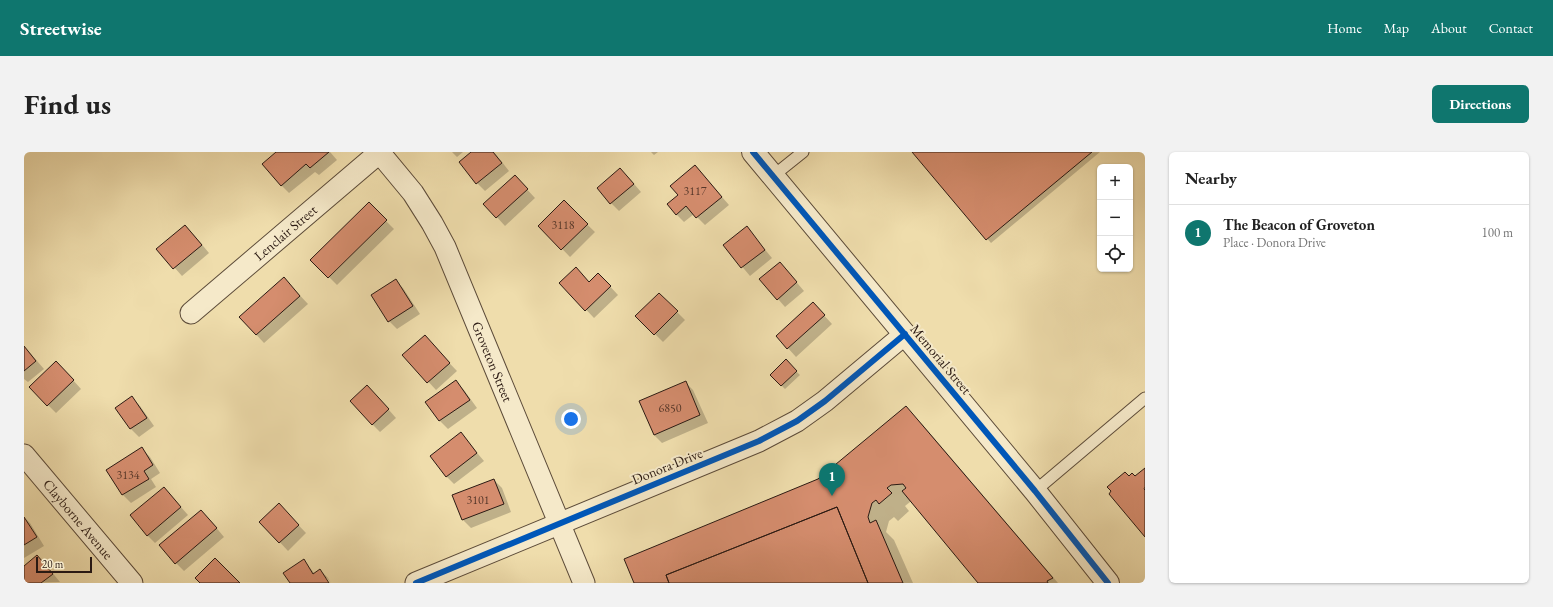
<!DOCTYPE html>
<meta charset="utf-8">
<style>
body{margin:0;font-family:"EB Garamond",serif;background:#f2f2f2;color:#222}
.controls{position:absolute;right:12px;top:12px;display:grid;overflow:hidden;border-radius:6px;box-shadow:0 1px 3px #0004}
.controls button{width:36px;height:36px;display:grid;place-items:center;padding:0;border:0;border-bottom:1px solid #e0e0e0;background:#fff;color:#222;font:20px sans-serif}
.scale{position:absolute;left:12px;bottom:10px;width:56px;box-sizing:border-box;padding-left:4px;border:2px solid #2b1a13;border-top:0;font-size:11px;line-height:14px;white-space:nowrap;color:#2b1a13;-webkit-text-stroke:3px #f5e9c9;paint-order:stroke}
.you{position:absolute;left:547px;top:267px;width:14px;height:14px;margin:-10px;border:3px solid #fff;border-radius:50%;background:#1a73e8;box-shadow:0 0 0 6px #1a73e833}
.badge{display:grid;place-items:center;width:26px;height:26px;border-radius:50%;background:#0f766e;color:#fff;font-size:13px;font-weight:700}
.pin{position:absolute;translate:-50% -33px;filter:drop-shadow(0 1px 2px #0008)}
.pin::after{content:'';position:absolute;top:21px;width:14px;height:12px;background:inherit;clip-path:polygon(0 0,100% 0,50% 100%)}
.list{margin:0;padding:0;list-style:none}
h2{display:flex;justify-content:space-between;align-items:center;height:52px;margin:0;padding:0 16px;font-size:17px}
h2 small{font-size:13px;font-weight:400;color:#767676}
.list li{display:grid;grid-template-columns:26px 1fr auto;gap:12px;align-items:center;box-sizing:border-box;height:56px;padding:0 16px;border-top:1px solid #e0e0e0}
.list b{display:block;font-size:15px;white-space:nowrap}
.list p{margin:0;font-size:13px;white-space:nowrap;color:#767676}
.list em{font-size:13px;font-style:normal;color:#767676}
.icon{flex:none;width:22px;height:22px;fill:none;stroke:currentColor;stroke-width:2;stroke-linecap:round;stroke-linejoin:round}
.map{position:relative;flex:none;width:1121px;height:431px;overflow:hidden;border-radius:6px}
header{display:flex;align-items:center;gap:24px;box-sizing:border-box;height:56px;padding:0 20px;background:#0f766e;color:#fff}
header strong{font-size:19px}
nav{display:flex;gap:22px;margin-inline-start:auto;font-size:14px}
.intro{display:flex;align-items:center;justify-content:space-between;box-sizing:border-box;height:96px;padding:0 24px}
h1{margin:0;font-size:28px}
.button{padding:10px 18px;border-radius:6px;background:#0f766e;color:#fff;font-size:14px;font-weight:700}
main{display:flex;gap:24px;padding:0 24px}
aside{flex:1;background:#fff;border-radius:6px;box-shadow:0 1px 3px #0004}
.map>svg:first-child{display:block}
</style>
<header>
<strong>Streetwise</strong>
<nav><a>Home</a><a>Map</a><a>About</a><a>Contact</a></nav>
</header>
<div class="intro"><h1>Find us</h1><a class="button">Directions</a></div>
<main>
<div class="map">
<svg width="1121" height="431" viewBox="0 0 1121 431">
<rect width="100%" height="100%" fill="#efddac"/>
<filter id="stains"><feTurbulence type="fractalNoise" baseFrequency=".005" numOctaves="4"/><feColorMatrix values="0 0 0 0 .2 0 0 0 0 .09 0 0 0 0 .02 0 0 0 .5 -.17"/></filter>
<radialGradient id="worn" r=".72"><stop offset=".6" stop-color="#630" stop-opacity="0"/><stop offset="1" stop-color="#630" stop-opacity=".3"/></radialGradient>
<path fill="#0003" d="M 254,0 L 306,0 L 313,8 L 295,23 L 291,20 L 265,41 L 257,33 Z
M 428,0 L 439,0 L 433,5 Z
M 448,0 L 470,0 L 485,19 L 461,39 L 453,31 Z
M 627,0 L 634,0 L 630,3 Z
M 889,0 L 1076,0 L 967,91 Z
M 671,14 L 705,53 L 681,73 L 670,62 L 660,70 L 652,62 Z
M 604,25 L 617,40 L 595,59 L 587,51 Z
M 499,33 L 511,46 L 481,74 L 461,52 Z
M 540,50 L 571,80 L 546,105 L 516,74 Z
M 345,52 L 370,77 L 313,133 L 288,108 Z
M 723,76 L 748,106 L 726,124 L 700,93 Z
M 169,82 L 185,101 L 158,124 L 134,97 Z
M 763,119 L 780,139 L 761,155 L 754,147 Z
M 371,129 L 379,136 L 396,162 L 373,177 L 365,169 Z
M 582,130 L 594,143 L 570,166 L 537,131 Z
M 268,135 L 284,152 L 240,191 L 216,165 Z
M 635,142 L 661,168 L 639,190 L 613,164 Z
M 797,160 L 808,172 L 772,205 L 753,184 Z
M 408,193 L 433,219 L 412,238 L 380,203 Z
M 0,194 L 20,217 L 4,230 L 0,227 Z
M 762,209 L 776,223 L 761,237 L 747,223 Z
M 40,218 L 57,237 L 32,261 L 6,235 Z
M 432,230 L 440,238 L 453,256 L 424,277 L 416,269 L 403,250 Z
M 661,230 L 669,238 L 684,271 L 638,291 L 630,283 L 617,250 Z
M 351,242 L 372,266 L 356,280 L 348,272 Z
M 108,246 L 116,254 L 130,274 L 115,285 L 107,277 Z
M 881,255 L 899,273 L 1034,431 L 956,431 L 888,350 L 886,350 L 881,354 L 885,359 L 874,369 L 870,365 L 865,369 L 862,380 L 870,388 L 889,431 L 610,431 L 794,328 Z
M 437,282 L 460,309 L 430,332 L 422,324 Z
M 118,297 L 126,305 L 136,321 L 127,327 L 132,335 L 107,351 L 99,343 L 83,318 Z
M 470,328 L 478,336 L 487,360 L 447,376 L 439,368 L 429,344 Z
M 140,336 L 164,363 L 131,391 L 123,383 Z
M 263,361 L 282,381 L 264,399 L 237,370 Z
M 0,365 L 6,371 L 20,394 L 0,406 Z
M 185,367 L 200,385 L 160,419 L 152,411 Z
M 13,404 L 21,412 L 36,430 L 0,431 L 0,415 Z
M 280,409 L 291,422 L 296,418 L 304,426 L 307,431 L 303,426 L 301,426 L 304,431 L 267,431 Z"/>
<path fill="#d58d6e" stroke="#2b1a13" d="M 252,0 L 305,0 L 286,16 L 282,12 L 257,34 L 238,12 Z
M 447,0 L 469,0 L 478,11 L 452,32 L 435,10 Z
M 888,0 L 1068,0 L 962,88 Z
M 671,13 L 698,45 L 672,66 L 662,54 L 652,63 L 643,52 L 654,43 L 646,34 Z
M 596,16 L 610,32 L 586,52 L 573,36 Z
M 491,23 L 504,37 L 472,66 L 459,52 Z
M 540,48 L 564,72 L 537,98 L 514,74 Z
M 345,50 L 363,68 L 304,126 L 286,108 Z
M 161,73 L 178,93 L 149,117 L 132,97 Z
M 723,74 L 741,98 L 717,116 L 699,93 Z
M 756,110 L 773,130 L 753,148 L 735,127 Z
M 552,115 L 565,130 L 574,121 L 587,134 L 561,159 L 535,131 Z
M 260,125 L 276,144 L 232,183 L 215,165 Z
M 372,127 L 389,154 L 364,170 L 347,143 Z
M 635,141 L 654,159 L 630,183 L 611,164 Z
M 789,150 L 801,163 L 763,197 L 752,184 Z
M 401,183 L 426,211 L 403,231 L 378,203 Z
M 0,194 L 12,209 L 0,219 Z
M 762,207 L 773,219 L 757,234 L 746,223 Z
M 32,209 L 50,228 L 23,254 L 5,235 Z
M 432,228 L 446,248 L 415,269 L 401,250 Z
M 662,229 L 676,263 L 630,283 L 615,249 Z
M 343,233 L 365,257 L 348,273 L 326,249 Z
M 108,244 L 123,266 L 106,277 L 91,256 Z
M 882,254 L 1029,426 L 1023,429 L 1024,431 L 954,431 L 878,339 L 882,336 L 879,332 L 867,333 L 863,336 L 868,341 L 855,352 L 852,348 L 848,351 L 844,365 L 846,371 L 852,368 L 879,431 L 844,431 L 813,355 L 642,423 L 645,431 L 610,431 L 600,407 L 794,327 Z
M 437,280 L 453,301 L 422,325 L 406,304 Z
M 118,295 L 129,313 L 120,319 L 125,327 L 98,343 L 82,318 Z
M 1121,316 L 1121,335 L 1120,337 L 1121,338 L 1121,385 L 1085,342 L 1087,339 L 1083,335 L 1101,320 L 1105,324 L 1108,321 L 1111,324 Z
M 470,327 L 480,352 L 438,368 L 428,343 Z
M 140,335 L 157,355 L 123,384 L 106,363 Z
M 255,351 L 275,373 L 255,391 L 235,370 Z
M 813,355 L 844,431 L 645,431 L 642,423 Z
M 177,358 L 193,376 L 151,412 L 135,393 Z
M 0,365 L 13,385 L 0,393 Z
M 13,403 L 29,422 L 17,431 L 0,431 L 0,414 Z
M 191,406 L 216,431 L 176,431 L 171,426 Z
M 280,407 L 289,422 L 296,417 L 305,431 L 266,431 L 259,421 Z"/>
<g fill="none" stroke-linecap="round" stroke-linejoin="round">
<g stroke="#5c4b39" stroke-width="13">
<path id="service" d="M 749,24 L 779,0
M 1011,339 L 1121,246"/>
</g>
<g stroke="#5c4b39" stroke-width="23">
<g id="minor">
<path id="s1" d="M 355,0 L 389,41 L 408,71 L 421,95 L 560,431"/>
<path id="s2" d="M 167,161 L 356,0"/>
<path id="s3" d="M 0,303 L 108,431"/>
<path d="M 392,431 L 735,289 L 773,269 L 801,249 L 881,182"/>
</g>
</g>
<g stroke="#5c4b39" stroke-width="24">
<path id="tertiary" d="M 729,0 L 1011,339 L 1084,431"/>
</g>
<use href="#service" stroke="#f5e9c9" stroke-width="11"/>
<use href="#minor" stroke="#f5e9c9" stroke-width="21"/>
<use href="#tertiary" stroke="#f5e9c9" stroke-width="22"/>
<g stroke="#f5e9c9" stroke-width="8">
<path id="cycleway" d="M 729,0 L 1011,339 L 1084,431
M 392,431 L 735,289 L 773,269 L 801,249 L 881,182"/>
</g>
<use href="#cycleway" stroke="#0057b8" stroke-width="6"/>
</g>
<g text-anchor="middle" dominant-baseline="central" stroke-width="4" stroke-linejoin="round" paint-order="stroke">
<g font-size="12" fill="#56372a">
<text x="671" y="39">3117</text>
<text x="539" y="73">3118</text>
<text x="646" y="256">6850</text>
<text x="104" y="323">3134</text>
<text x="454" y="348">3101</text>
</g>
<g font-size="14" fill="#2b1a13" stroke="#f5e9c9">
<text stroke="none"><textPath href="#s2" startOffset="124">Lenclair Street</textPath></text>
<text transform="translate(917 207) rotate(50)">Memorial Street</text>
<text stroke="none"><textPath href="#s1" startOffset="240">Groveton Street</textPath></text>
<text transform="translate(643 314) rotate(-22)">Donora Drive</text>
<text stroke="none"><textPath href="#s3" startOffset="84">Clayborne Avenue</textPath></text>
</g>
</g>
<rect width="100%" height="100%" filter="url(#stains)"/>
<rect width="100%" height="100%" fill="url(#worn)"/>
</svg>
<div class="controls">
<button>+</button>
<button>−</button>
<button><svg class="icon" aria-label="locate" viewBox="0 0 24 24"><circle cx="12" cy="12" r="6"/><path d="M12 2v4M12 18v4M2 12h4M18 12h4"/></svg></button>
</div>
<div class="scale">20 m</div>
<div class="you"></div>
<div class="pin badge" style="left:808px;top:344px">1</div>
</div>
<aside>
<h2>Nearby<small></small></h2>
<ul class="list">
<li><span class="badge">1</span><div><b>The Beacon of Groveton</b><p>Place · Donora Drive</p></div><em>100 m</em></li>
</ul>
</aside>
</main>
